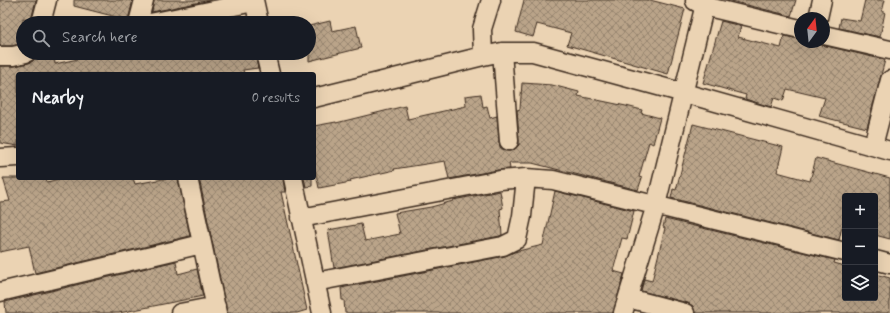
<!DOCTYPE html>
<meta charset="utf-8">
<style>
body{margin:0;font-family:Mynerve,sans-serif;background:#242831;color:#f1f3f6}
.controls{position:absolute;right:12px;bottom:12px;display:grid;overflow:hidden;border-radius:4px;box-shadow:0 4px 16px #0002}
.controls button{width:36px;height:36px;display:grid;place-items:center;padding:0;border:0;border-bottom:1px solid #363941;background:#171b24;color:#f1f3f6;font:20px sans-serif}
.compass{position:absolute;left:794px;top:12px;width:36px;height:36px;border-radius:50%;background:#171b24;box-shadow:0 4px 16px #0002;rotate:15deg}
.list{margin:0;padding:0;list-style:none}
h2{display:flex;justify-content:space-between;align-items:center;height:52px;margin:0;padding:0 16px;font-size:17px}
h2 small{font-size:13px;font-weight:400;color:#9ea1a6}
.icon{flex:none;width:22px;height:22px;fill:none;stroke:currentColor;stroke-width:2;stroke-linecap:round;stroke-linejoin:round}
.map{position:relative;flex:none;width:890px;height:313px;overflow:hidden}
.search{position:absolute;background:#171b24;box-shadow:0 4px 16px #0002;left:16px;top:16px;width:300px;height:44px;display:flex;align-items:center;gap:10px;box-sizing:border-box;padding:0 14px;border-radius:22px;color:#9ea1a6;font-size:15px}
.panel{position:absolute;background:#171b24;box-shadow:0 4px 16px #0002;left:16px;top:72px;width:300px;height:108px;border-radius:4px}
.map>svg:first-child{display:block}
</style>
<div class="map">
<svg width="890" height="313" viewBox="0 0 890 313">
<defs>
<pattern id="building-cross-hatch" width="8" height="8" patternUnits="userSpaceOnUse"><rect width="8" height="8" fill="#baa489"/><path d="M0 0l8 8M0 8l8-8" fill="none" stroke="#98866f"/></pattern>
</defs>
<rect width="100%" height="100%" fill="#ebd3b3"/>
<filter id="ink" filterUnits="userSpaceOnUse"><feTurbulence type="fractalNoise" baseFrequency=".025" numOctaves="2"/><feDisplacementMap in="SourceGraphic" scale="8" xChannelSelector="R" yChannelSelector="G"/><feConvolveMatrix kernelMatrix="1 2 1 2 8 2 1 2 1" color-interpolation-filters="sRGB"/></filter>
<g filter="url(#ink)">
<path fill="url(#building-cross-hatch)" stroke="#3b2a1e" d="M 0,0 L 36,0 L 31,20 L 23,18 L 23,43 L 12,46 L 0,46 Z
M 74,0 L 133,0 L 128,20 L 74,6 Z
M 154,0 L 211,0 L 152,12 Z
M 524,0 L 650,0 L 685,9 L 668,74 L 567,45 L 571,33 L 537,24 L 533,37 L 516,32 Z
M 727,0 L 796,0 L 791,16 Z
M 865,0 L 885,0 L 882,12 L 885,12 L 880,37 L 839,28 L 841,18 L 860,21 Z
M 247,18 L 248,23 L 203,23 L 224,19 L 223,22 Z
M 330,21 L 332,31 L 356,26 L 361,48 L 309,61 L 309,26 Z
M 721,21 L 741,26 L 738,37 L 781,48 L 784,36 L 800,39 L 800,42 L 816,42 L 822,45 L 885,60 L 867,128 L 819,116 L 825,98 L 787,89 L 783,101 L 774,98 L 771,107 L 745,99 L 746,95 L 703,83 Z
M 105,53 L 255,53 L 258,68 L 243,70 L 244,74 L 18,74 L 18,146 L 0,143 L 0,66 L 15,66 L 29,63 L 33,61 L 35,58 L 54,55 L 55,64 Z
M 522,83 L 552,85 L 579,92 L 578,96 L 626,106 L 642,110 L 641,113 L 660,118 L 653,144 L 649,142 L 639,177 L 642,178 L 638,190 L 532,163 L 509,163 L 510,169 L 498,170 L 449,179 L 445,161 L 394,169 L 395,170 L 350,180 L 351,182 L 319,188 L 314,164 L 314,126 L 336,122 L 336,123 L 405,106 L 408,119 L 466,106 L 465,96 L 481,94 L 483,107 L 487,106 L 490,118 L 497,116 L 499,142 L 500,147 L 505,151 L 510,151 L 515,149 L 519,145 L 519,141 L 517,110 L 520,109 Z
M 693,124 L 783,147 L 777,172 L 810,181 L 816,158 L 890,178 L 890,239 L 875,235 L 875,196 L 845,196 L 845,228 L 842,227 L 839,240 L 671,198 L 673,189 L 676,190 Z
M 3,178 L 46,178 L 47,182 L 63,178 L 133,178 L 135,184 L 169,178 L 178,178 L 190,236 L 35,273 L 29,246 L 0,252 L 0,202 L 10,201 Z
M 199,178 L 283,178 L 285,192 L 281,192 L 307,310 L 297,313 L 227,313 Z
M 304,178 L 312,178 L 312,186 L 306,187 Z
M 500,191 L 503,208 L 500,209 L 502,235 L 500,236 L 334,268 L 328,230 L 361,224 L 365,241 L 400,234 L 395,213 L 431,207 L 453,201 L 453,200 Z
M 555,191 L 634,211 L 627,239 L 622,238 L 613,271 L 624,274 L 613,313 L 345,313 L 344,300 L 342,300 L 341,288 L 505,256 L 514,252 L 543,245 Z
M 665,219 L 835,260 L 834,263 L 845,266 L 845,298 L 875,298 L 875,274 L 890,278 L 890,313 L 695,313 L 693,306 L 688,303 L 641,291 L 644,279 L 652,281 L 665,228 L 663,227 Z
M 176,261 L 178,274 L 197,269 L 203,296 L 119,313 L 6,313 L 5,302 Z"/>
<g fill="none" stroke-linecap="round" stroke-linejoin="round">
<g stroke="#3b2a1e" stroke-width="21">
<path id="minor" d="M 254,0 L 259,23
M 695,1 L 704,6 L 800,29
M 818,18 L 822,0
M 41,23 L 47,0
M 138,23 L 144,0
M 150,23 L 254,2
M 824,35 L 890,50
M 502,52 L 509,141
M 265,53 L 270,74
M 0,56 L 13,56 L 26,53
M 483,56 L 482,29 L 491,0
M 314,98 L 483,56 L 502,52 L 533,52 L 684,93 L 890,151
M 873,146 L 890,80
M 0,158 L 18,157
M 188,178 L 217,313
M 293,178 L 322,313
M 301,218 L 500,180 L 526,178 L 553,180 L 845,252
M 875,260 L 890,264
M 315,282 L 503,246 L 517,239 L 522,216 L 526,178
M 0,292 L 202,244
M 628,298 L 685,313
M 180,313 L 216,306
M 623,313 L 656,205 L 706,0"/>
</g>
<use href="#minor" stroke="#ebd3b3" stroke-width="18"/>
</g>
</g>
</svg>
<div class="controls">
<button>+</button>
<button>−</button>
<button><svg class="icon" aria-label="layers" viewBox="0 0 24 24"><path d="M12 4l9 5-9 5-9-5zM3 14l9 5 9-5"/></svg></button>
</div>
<svg class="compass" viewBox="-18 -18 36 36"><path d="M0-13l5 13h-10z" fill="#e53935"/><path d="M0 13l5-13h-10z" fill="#9ea1a6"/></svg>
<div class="search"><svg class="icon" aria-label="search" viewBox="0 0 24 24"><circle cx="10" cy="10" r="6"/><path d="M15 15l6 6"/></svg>Search here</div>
<section class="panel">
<h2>Nearby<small>0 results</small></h2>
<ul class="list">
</ul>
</section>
</div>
